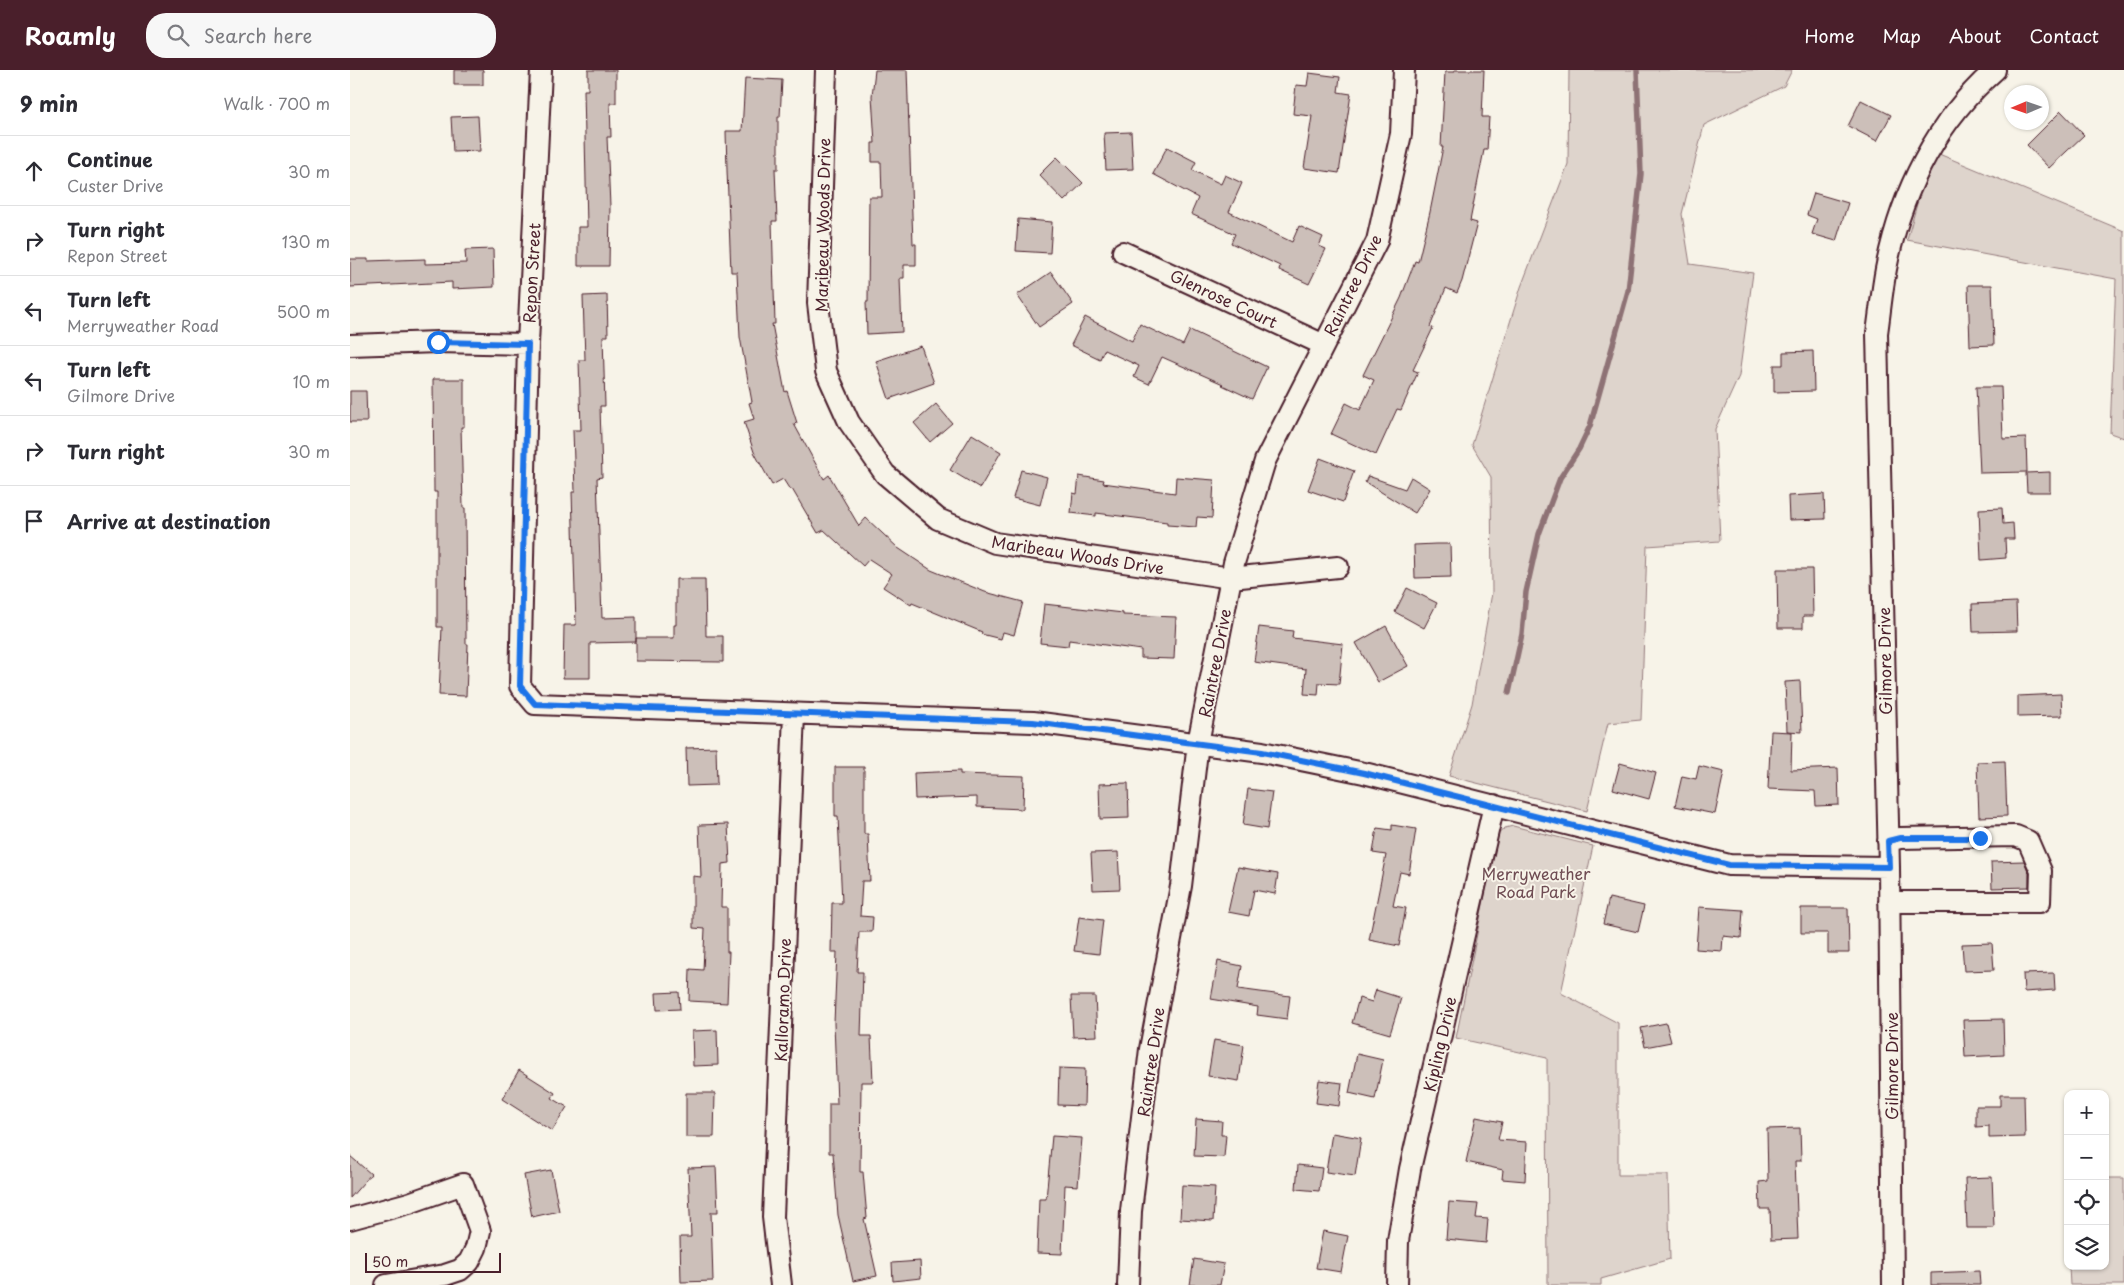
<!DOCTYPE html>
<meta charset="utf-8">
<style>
body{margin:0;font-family:"Playpen Sans",sans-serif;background:#f7f7f7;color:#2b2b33}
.controls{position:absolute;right:15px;bottom:15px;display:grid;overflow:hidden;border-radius:10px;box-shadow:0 1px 4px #0004}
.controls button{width:45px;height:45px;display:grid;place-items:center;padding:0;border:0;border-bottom:1px solid #e1e1e2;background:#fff;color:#2b2b33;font:25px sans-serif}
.compass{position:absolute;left:1654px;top:15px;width:45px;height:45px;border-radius:50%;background:#fff;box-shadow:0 1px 4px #0004;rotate:268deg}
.scale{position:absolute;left:15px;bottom:12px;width:136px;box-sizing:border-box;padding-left:5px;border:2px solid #4a1f2b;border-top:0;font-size:14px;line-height:18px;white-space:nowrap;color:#4a1f2b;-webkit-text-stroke:4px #f7f3e8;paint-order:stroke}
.stop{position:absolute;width:15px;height:15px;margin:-11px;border:4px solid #1a73e8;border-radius:50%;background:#fff}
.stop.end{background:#1a73e8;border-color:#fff;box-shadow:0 1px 5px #0008}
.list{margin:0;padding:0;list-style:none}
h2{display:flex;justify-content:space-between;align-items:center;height:65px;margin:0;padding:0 20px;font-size:21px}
h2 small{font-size:16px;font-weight:400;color:#7c7c81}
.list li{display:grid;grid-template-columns:32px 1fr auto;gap:15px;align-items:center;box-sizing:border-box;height:70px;padding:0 20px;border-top:1px solid #e1e1e2}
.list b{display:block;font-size:19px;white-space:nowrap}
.list p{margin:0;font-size:16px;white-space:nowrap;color:#7c7c81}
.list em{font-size:16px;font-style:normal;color:#7c7c81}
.icon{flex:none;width:28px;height:28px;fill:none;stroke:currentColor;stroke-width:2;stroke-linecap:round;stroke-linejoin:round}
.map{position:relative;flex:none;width:1774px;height:1215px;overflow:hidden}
header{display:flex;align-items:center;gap:30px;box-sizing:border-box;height:70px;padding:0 25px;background:#4a1f2b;color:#fff}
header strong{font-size:24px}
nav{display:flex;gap:28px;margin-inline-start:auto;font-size:18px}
.search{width:350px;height:45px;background:#f7f7f7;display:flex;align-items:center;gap:12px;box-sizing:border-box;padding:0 18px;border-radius:20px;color:#7c7c81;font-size:19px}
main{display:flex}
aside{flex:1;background:#fff}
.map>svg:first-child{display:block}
</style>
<header>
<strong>Roamly</strong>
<div class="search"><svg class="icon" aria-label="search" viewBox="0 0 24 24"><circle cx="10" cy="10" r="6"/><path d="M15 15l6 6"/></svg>Search here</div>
<nav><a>Home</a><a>Map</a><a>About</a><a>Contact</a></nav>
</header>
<main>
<aside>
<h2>9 min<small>Walk · 700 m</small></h2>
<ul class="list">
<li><svg class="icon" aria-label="ahead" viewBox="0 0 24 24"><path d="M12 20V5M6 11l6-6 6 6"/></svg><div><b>Continue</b><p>Custer Drive</p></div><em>30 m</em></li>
<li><svg class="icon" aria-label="right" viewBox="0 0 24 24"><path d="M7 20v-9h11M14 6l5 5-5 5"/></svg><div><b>Turn right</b><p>Repon Street</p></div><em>130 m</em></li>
<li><svg class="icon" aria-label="left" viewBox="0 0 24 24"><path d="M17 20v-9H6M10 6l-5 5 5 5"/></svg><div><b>Turn left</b><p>Merryweather Road</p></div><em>500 m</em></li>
<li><svg class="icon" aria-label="left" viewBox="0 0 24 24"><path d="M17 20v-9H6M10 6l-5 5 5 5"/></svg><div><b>Turn left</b><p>Gilmore Drive</p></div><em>10 m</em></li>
<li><svg class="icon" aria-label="right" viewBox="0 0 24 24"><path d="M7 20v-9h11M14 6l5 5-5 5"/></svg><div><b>Turn right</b></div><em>30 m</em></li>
<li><svg class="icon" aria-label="arrive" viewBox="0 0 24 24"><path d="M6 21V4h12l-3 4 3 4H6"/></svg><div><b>Arrive at destination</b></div></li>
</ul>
</aside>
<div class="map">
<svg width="1774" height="1215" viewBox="0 0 1774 1215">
<rect width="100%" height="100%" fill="#f7f3e8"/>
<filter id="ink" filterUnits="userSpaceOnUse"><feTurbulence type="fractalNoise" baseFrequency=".02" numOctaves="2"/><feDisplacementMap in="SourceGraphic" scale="10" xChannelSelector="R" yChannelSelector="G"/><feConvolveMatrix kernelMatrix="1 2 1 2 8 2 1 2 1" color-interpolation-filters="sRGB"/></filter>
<g filter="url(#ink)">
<path fill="#ded4cc" stroke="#947a7c" d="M 1219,0 L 1442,0 L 1434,16 L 1354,55 L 1332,144 L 1340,194 L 1403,203 L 1389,306 L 1365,359 L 1370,471 L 1297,476 L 1291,650 L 1258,653 L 1237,741 L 1099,706 L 1122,634 L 1142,523 L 1141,407 L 1122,375 L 1171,217 L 1218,94 Z
M 1589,84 L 1774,161 L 1774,368 L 1760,363 L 1766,209 L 1557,170 L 1570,123 Z
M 1163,756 L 1243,776 L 1211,923 L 1268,953 L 1268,1105 L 1318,1105 L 1320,1189 L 1251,1209 L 1251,1215 L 1198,1215 L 1197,988 L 1106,968 L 1147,765 L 1155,758 Z
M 1755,1108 L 1774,1108 L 1774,1215 L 1720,1215 L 1719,1196 L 1755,1196 Z"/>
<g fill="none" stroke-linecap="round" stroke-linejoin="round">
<path stroke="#8e7275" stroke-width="5.5" d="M 1159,623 L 1172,564 L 1176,522 L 1189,464 L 1210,408 L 1229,379 L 1240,356 L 1278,221 L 1291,104 L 1287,0"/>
</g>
<path fill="#ccbfb9" stroke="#4a1f2b" d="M 104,0 L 133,0 L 133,15 L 104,15 Z
M 238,0 L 266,0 L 266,33 L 260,33 L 261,67 L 257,67 L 260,136 L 259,196 L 228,196 L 228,157 L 237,157 L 234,20 L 238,20 Z
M 525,0 L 557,0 L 563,174 L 566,174 L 566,195 L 554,195 L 554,208 L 550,208 L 552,262 L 517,264 L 516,232 L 518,232 L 519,127 L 532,127 L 531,92 L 522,92 L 522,73 L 525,73 L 522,26 Z
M 1104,0 L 1134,0 L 1132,47 L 1139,47 L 1137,80 L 1134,80 L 1120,151 L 1127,153 L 1112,211 L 1107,223 L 1096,218 L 1080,257 L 1083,258 L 1063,300 L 1068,302 L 1051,340 L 1047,339 L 1026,385 L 981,364 L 996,333 L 1010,340 L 1024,310 L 1013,305 L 1051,228 L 1065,191 L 1068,192 L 1080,142 L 1093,77 L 1091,77 L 1095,2 L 1104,2 Z
M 959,3 L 990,7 L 988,22 L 1001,24 L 989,103 L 954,98 L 962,46 L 943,44 L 946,15 L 957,16 Z
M 395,8 L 432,10 L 430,47 L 428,47 L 428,99 L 425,99 L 427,151 L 422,151 L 425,254 L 422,254 L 435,322 L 437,321 L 447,353 L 444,354 L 474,409 L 479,405 L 509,456 L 516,448 L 548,478 L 581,500 L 635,522 L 673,532 L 664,565 L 653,562 L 651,569 L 631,564 L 632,562 L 562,533 L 561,535 L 533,517 L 542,504 L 519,489 L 513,496 L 474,460 L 468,463 L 442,419 L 440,420 L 433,409 L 422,415 L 404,382 L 394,352 L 404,349 L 399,333 L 402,332 L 390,267 L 387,202 L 381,202 L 377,100 L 376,61 L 392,61 Z
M 1511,30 L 1541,45 L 1527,71 L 1498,56 Z
M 1711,41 L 1734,65 L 1699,98 L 1677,75 Z
M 128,46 L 130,81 L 103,82 L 101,47 Z
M 781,62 L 783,99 L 756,100 L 754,63 Z
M 817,77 L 846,92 L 842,100 L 871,114 L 875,105 L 892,113 L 879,142 L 942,172 L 949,156 L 973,167 L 969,176 L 976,179 L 959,214 L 929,200 L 930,196 L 881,173 L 885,164 L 841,144 L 848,128 L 803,104 Z
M 707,87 L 733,113 L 714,131 L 689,105 Z
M 1464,123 L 1498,133 L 1486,171 L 1462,164 L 1467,149 L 1457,145 Z
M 668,149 L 702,152 L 700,183 L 666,181 Z
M 143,179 L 144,217 L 102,219 L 102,212 L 0,217 L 0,189 L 18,189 L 18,191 L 75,189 L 75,194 L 116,193 L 115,180 Z
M 701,202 L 723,234 L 689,257 L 667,225 Z
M 1618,215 L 1642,215 L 1644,275 L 1620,276 Z
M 257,225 L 258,266 L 253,266 L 255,336 L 250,336 L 252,407 L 247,408 L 252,548 L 286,547 L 286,572 L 240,573 L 240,608 L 213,608 L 214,555 L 226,555 L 222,422 L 225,422 L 223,360 L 231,360 L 229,290 L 235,290 L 233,226 Z
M 735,247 L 782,271 L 790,254 L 833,275 L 840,260 L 917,297 L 902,329 L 872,315 L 873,314 L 812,287 L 799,314 L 784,307 L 789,296 L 754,280 L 750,289 L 721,275 Z
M 571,276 L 584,313 L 539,329 L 526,291 Z
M 1463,281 L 1464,321 L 1424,322 L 1424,295 L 1433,295 L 1433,282 Z
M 83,309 L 114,309 L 114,357 L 111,357 L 113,438 L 115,438 L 116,574 L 118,574 L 116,626 L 89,625 L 92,557 L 87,557 L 87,422 L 84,422 Z
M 1626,317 L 1651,317 L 1653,369 L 1676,368 L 1677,402 L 1630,403 Z
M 0,321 L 16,321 L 17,352 L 0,352 Z
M 586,334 L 602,353 L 580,372 L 564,353 Z
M 622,364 L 651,382 L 630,418 L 600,400 Z
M 970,388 L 1004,401 L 993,432 L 958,420 Z
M 671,400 L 697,407 L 690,435 L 663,428 Z
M 1700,402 L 1700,422 L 1677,422 L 1676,403 Z
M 729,406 L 754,410 L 753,413 L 825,423 L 826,407 L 864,410 L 862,448 L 847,447 L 846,457 L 817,455 L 817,452 L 746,443 L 746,446 L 721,443 L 723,423 L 727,424 Z
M 1018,406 L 1055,419 L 1061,407 L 1080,419 L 1065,443 L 1015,412 Z
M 1474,424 L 1475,449 L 1439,450 L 1438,426 Z
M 1652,438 L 1653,454 L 1663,453 L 1664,469 L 1655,469 L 1656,488 L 1631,490 L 1629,439 Z
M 1086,474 L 1100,474 L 1101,507 L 1065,508 L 1064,475 Z
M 1427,499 L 1462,499 L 1463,546 L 1453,546 L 1453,558 L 1428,558 Z
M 326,509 L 355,509 L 356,566 L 373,566 L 373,592 L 286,591 L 286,568 L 324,568 L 324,555 L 326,555 Z
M 1057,518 L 1087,533 L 1074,558 L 1045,542 Z
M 1666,532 L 1667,561 L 1623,562 L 1622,534 Z
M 694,534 L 773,543 L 773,545 L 826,547 L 824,589 L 791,588 L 791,580 L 719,570 L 718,576 L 690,573 Z
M 1036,556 L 1058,596 L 1028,612 L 1006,573 Z
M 909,557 L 943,561 L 942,568 L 993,574 L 989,614 L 969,613 L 968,625 L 954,624 L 956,599 L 904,592 Z
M 1450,611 L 1452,662 L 1437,661 L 1435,612 Z
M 1711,624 L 1712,646 L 1668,647 L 1668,626 Z
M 1421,661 L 1442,662 L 1441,700 L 1488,698 L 1489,735 L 1466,736 L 1465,721 L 1418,719 Z
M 366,677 L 367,715 L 337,716 L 336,678 Z
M 1655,691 L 1657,746 L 1629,747 L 1627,692 Z
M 1270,693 L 1306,703 L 1299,729 L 1263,719 Z
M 1349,696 L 1374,702 L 1365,744 L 1325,736 L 1332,706 L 1346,709 Z
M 485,697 L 514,697 L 514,764 L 518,764 L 520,811 L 512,811 L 510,846 L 523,847 L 522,862 L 509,862 L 507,902 L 513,902 L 511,966 L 521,966 L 523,1012 L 511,1012 L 510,1102 L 513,1102 L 517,1148 L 514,1149 L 527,1206 L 503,1211 L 488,1145 L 483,1083 L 479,1083 L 479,1034 L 487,1034 L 484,953 L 487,882 L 481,882 L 482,833 L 492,833 L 488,746 L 485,746 Z
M 610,701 L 610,704 L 674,706 L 673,739 L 627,737 L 627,727 L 565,729 L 564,703 Z
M 778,713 L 779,748 L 750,749 L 749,714 Z
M 898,719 L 922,722 L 917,759 L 893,755 Z
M 378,754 L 380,793 L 372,794 L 371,837 L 377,837 L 377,882 L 379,882 L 377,933 L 339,931 L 340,899 L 353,900 L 355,859 L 343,858 L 343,806 L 351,807 L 349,755 Z
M 1042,755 L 1066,759 L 1059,804 L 1050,802 L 1043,836 L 1056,838 L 1049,876 L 1019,870 L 1036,785 L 1023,783 L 1027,758 L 1042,760 Z
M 768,782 L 770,819 L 743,820 L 741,783 Z
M 1674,791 L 1679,803 L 1679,817 L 1642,818 L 1641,792 Z
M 888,797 L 928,804 L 925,824 L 904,820 L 899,846 L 878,842 Z
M 1259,828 L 1294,836 L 1288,862 L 1253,854 Z
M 1349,837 L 1393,840 L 1391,868 L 1373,866 L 1372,881 L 1346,879 Z
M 1451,838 L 1498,838 L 1499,883 L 1478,883 L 1478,863 L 1451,863 Z
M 729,847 L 753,850 L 749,884 L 724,881 Z
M 1642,873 L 1644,900 L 1614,901 L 1612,874 Z
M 868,891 L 892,896 L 888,919 L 940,926 L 937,949 L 907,945 L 908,937 L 861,929 Z
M 1704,903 L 1705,920 L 1674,922 L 1673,904 Z
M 1026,920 L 1051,928 L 1040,964 L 1002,953 L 1009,928 L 1022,932 Z
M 329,922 L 330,939 L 307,940 L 306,923 Z
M 721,926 L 745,926 L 747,966 L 723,967 Z
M 1653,949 L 1654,985 L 1615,987 L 1613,950 Z
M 1316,953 L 1321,972 L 1295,977 L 1291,958 Z
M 367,960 L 368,995 L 343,996 L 342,961 Z
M 864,970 L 894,975 L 889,1011 L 858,1006 Z
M 1007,984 L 1033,990 L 1025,1029 L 999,1023 Z
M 709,998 L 735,999 L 734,1036 L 708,1035 Z
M 169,1000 L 205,1023 L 202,1028 L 217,1037 L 202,1061 L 152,1029 Z
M 969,1010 L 992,1013 L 989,1036 L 966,1033 Z
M 336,1023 L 365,1023 L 364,1067 L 336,1067 Z
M 1650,1025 L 1674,1025 L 1675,1067 L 1639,1068 L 1639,1056 L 1626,1057 L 1626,1036 L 1650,1036 Z
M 1126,1047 L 1152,1052 L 1148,1070 L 1177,1072 L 1175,1111 L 1152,1109 L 1153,1100 L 1116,1092 Z
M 846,1049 L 872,1051 L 871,1065 L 876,1065 L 874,1087 L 844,1086 Z
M 1450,1058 L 1451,1091 L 1445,1091 L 1448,1169 L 1421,1170 L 1420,1139 L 1410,1139 L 1409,1112 L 1418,1111 L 1417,1059 Z
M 982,1063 L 1011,1068 L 1005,1106 L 976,1102 Z
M 702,1066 L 732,1068 L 728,1116 L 715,1115 L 712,1184 L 687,1183 L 689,1129 L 696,1129 Z
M 0,1086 L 21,1104 L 0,1128 Z
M 948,1095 L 972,1098 L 969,1121 L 946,1119 Z
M 366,1097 L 368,1142 L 361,1142 L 363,1211 L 331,1212 L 330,1167 L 341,1167 L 338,1098 Z
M 201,1100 L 209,1141 L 182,1147 L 174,1105 Z
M 1642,1107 L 1644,1158 L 1617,1158 L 1615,1108 Z
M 832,1115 L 865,1117 L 863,1151 L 830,1149 Z
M 1099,1132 L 1128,1134 L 1126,1148 L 1138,1149 L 1136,1173 L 1096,1169 Z
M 973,1161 L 998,1166 L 991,1202 L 966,1198 Z
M 844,1189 L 874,1194 L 870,1215 L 840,1215 Z
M 570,1191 L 571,1208 L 543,1211 L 542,1193 Z
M 1629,1201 L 1630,1215 L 1581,1215 L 1581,1203 Z"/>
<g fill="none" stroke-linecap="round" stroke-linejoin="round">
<g stroke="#4a1f2b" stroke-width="24">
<path id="minor" d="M 191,0 L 178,274 L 170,616 L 185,634 L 683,652 L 912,682 L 1014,703 L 1379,795 L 1539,797
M 476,0 L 468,233 L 476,301 L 499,352 L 535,404 L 588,449 L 645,473 L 881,508 L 988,497
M 773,182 L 974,275
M 0,275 L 88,272 L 178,274
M 1538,771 L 1550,768 L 1666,766 L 1678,771 L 1691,801 L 1690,832 L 1539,832
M 0,1149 L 59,1133 L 113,1114 L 130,1161 L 126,1178 L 119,1192 L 110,1200 L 95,1205 L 36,1215
M 431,1215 L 423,1147 L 444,644
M 778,1215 L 781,1141 L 800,979 L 831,816 L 848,673 L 884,493 L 915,391 L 1027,171 L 1051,64 L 1054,0
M 1047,1215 L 1048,1171 L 1060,1099 L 1144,735
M 1543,1215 L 1539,797 L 1527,263 C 1530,242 1532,220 1536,199 C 1551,122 1586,52 1645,0"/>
</g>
<use href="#minor" stroke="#f7f3e8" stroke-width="20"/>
</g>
</g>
<g fill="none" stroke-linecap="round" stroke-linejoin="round" filter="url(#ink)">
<path stroke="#1a73e8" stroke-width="6" d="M 88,272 L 178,274 L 170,616 L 185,634 L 683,652 L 912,682 L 1014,703 L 1379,795 L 1539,797 L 1538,771 L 1550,768 L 1630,768"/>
</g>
<g text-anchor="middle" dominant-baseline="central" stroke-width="4" stroke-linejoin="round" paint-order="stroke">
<g font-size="16" fill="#4a1f2b" stroke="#f7f3e8">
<text transform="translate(472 155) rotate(-89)">Maribeau Woods Drive</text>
<text transform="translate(181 203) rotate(-87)">Repon Street</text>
<text transform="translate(1002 215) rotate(-64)">Raintree Drive</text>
<text transform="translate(874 228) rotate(25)">Glenrose Court</text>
<text transform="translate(728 484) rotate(9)">Maribeau Woods Drive</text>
<text transform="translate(1534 591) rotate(-91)">Gilmore Drive</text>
<text transform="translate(864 593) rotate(-79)">Raintree Drive</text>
<text transform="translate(432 930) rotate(-88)">Kalloramo Drive</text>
<text transform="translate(1089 974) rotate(-77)">Kipling Drive</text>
<text transform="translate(800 992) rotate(-82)">Raintree Drive</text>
<text transform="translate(1541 996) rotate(-90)">Gilmore Drive</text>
</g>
<g font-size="16" fill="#6f4c53" stroke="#f7f3e8">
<text x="1186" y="803">Merryweather<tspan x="1186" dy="18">Road Park</tspan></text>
</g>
</g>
</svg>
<div class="controls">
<button>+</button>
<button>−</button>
<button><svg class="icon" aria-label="locate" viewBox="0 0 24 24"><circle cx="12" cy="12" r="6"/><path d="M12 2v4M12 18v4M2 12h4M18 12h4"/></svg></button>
<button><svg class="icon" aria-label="layers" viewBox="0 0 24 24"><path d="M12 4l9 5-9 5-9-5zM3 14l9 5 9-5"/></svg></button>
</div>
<svg class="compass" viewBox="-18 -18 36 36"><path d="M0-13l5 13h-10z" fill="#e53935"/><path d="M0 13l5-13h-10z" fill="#7c7c81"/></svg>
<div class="scale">50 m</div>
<div class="stop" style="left:88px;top:272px"></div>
<div class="stop end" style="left:1630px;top:768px"></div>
</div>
</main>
